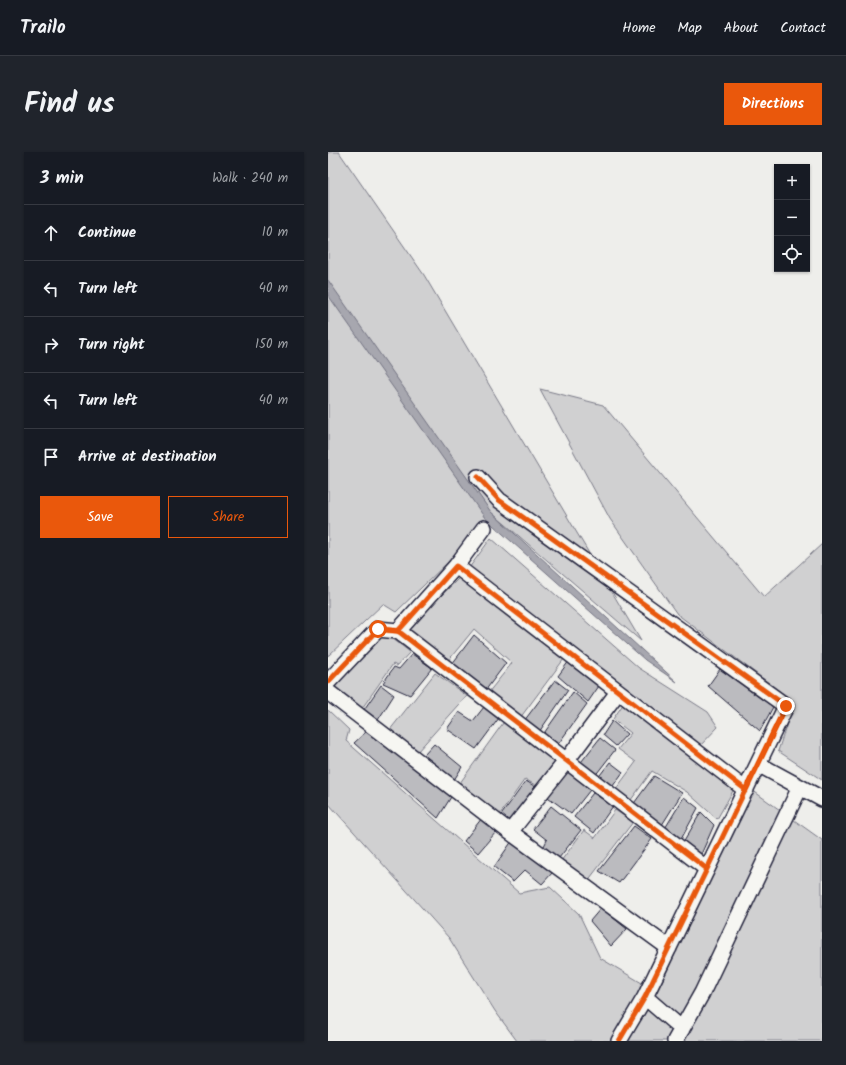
<!DOCTYPE html>
<meta charset="utf-8">
<style>
body{margin:0;font-family:Kalam,sans-serif;background:#20242c;color:#f1f3f6}
.controls{position:absolute;right:12px;top:12px;display:grid;overflow:hidden;border-radius:0px;box-shadow:0 1px 3px #0004}
.controls button{width:36px;height:36px;display:grid;place-items:center;padding:0;border:0;border-bottom:1px solid #363941;background:#171b24;color:#f1f3f6;font:20px sans-serif}
.stop{position:absolute;width:12px;height:12px;margin:-9px;border:3px solid #ea580c;border-radius:50%;background:#fff}
.stop.end{background:#ea580c;border-color:#fff;box-shadow:0 1px 4px #0008}
.list{margin:0;padding:0;list-style:none}
h2{display:flex;justify-content:space-between;align-items:center;height:52px;margin:0;padding:0 16px;font-size:17px}
h2 small{font-size:13px;font-weight:400;color:#9ea1a6}
.list li{display:grid;grid-template-columns:26px 1fr auto;gap:12px;align-items:center;box-sizing:border-box;height:56px;padding:0 16px;border-top:1px solid #363941}
.list b{display:block;font-size:15px;white-space:nowrap}
.list em{font-size:13px;font-style:normal;color:#9ea1a6}
.actions{display:flex;gap:8px;padding:12px 16px}
.actions a{flex:1;padding:9px 0;border:1px solid #ea580c;border-radius:0px;text-align:center;font-size:14px;color:#ea580c}
.actions .main{background:#ea580c;color:#fff}
.icon{flex:none;width:22px;height:22px;fill:none;stroke:currentColor;stroke-width:2;stroke-linecap:round;stroke-linejoin:round}
.map{position:relative;flex:none;width:494px;height:889px;overflow:hidden;border-radius:0px}
header{display:flex;align-items:center;gap:24px;box-sizing:border-box;height:56px;padding:0 20px;background:#171b24;border-bottom:1px solid #363941}
header strong{font-size:19px}
nav{display:flex;gap:22px;margin-inline-start:auto;font-size:14px}
.intro{display:flex;align-items:center;justify-content:space-between;box-sizing:border-box;height:96px;padding:0 24px}
h1{margin:0;font-size:28px}
.button{padding:10px 18px;border-radius:0px;background:#ea580c;color:#fff;font-size:14px;font-weight:700}
main{display:flex;gap:24px;padding:0 24px}
aside{flex:1;background:#171b24;border-radius:0px;box-shadow:0 1px 3px #0004}
.map>svg:first-child{display:block}
</style>
<header>
<strong>Trailo</strong>
<nav><a>Home</a><a>Map</a><a>About</a><a>Contact</a></nav>
</header>
<div class="intro"><h1>Find us</h1><a class="button">Directions</a></div>
<main>
<aside>
<h2>3 min<small>Walk · 240 m</small></h2>
<ul class="list">
<li><svg class="icon" aria-label="ahead" viewBox="0 0 24 24"><path d="M12 20V5M6 11l6-6 6 6"/></svg><div><b>Continue</b></div><em>10 m</em></li>
<li><svg class="icon" aria-label="left" viewBox="0 0 24 24"><path d="M17 20v-9H6M10 6l-5 5 5 5"/></svg><div><b>Turn left</b></div><em>40 m</em></li>
<li><svg class="icon" aria-label="right" viewBox="0 0 24 24"><path d="M7 20v-9h11M14 6l5 5-5 5"/></svg><div><b>Turn right</b></div><em>150 m</em></li>
<li><svg class="icon" aria-label="left" viewBox="0 0 24 24"><path d="M17 20v-9H6M10 6l-5 5 5 5"/></svg><div><b>Turn left</b></div><em>40 m</em></li>
<li><svg class="icon" aria-label="arrive" viewBox="0 0 24 24"><path d="M6 21V4h12l-3 4 3 4H6"/></svg><div><b>Arrive at destination</b></div></li>
</ul>
<div class="actions"><a class="main">Save</a><a>Share</a></div>
</aside>
<div class="map">
<svg width="494" height="889" viewBox="0 0 494 889">
<rect width="100%" height="100%" fill="#eeeeeb"/>
<filter id="ink" filterUnits="userSpaceOnUse"><feTurbulence type="fractalNoise" baseFrequency=".025" numOctaves="2"/><feDisplacementMap in="SourceGraphic" scale="8" xChannelSelector="R" yChannelSelector="G"/><feConvolveMatrix kernelMatrix="1 2 1 2 8 2 1 2 1" color-interpolation-filters="sRGB"/></filter>
<g filter="url(#ink)">
<path fill="#d0d0d1" stroke="#797986" d="M 0,0 L 11,0 L 96,123 L 313,489 L 163,360 L 120,410 L 68,460 L 55,452 L 0,504 Z
M 212,237 L 275,253 L 436,445 L 494,392 L 494,628 L 450,599 L 466,550 L 349,462 L 282,367 Z
M 163,386 L 311,516 L 380,560 L 390,575 L 371,595 L 141,416 Z
M 133,424 L 236,507 L 192,566 L 160,541 L 184,511 L 146,477 L 119,510 L 78,479 Z
M 56,480 L 82,500 L 69,514 L 65,512 L 30,562 L 2,537 Z
M 107,521 L 139,544 L 89,600 L 61,579 Z
M 296,551 L 406,637 L 389,667 L 359,640 L 324,619 L 300,652 L 285,641 L 308,610 L 290,597 L 303,581 L 285,567 Z
M 0,558 L 21,578 L 18,589 L 191,741 L 222,735 L 251,762 L 272,806 L 329,840 L 424,638 L 494,688 L 494,889 L 189,889 L 167,859 L 121,786 L 0,651 Z
M 178,567 L 232,609 L 212,636 L 197,627 L 170,665 L 129,635 Z
M 287,658 L 305,670 L 259,730 L 233,709 L 256,678 L 267,686 Z"/>
<path fill="#a7a7af" stroke="#727281" d="M 0,128 L 163,360 L 349,530 L 317,508 L 157,366 L 0,143 Z"/>
<path fill="#bbbbbf" stroke="#22223b" d="M 146,483 L 178,511 L 157,539 L 124,512 Z
M 84,502 L 104,516 L 82,543 L 55,531 L 66,515 L 71,517 Z
M 241,509 L 271,534 L 260,550 L 230,524 Z
M 392,517 L 445,555 L 432,579 L 380,534 Z
M 227,528 L 240,538 L 211,580 L 196,569 Z
M 53,533 L 66,543 L 50,568 L 35,559 Z
M 245,540 L 259,552 L 228,595 L 214,584 Z
M 156,555 L 171,566 L 148,597 L 119,577 L 131,560 L 145,569 Z
M 284,569 L 299,582 L 288,594 L 275,583 Z
M 39,579 L 123,645 L 110,666 L 26,591 Z
M 272,586 L 287,598 L 266,625 L 250,614 Z
M 106,592 L 134,615 L 126,628 L 96,603 Z
M 282,610 L 295,620 L 282,638 L 269,627 Z
M 237,616 L 262,638 L 243,662 L 217,643 Z
M 326,624 L 354,641 L 332,676 L 304,654 Z
M 198,629 L 211,637 L 181,674 L 171,666 Z
M 265,641 L 285,654 L 266,681 L 246,665 Z
M 356,645 L 370,656 L 351,691 L 336,678 Z
M 223,654 L 253,678 L 231,706 L 215,696 L 219,688 L 205,677 Z
M 373,660 L 386,673 L 371,707 L 354,693 Z
M 154,666 L 168,680 L 150,701 L 136,689 Z
M 306,674 L 324,687 L 291,731 L 271,719 Z
M 184,689 L 225,720 L 214,732 L 197,718 L 185,730 L 166,715 Z
M 273,756 L 299,777 L 283,794 L 262,769 Z"/>
<g fill="none" stroke-linecap="round" stroke-linejoin="round">
<g stroke="#22223b" stroke-width="18">
<path id="street" d="M 150,325 L 171,348 L 458,554 L 317,845 L 291,889
M 128,414 L 418,638
M 70,479 L 128,414 L 156,376
M 0,530 L 50,477 L 70,479 L 379,717
M 0,540 L 182,680 L 341,796
M 430,612 L 494,647
M 182,680 L 239,608 L 290,540
M 317,845 L 354,877
M 347,889 L 374,841 L 472,635"/>
</g>
<use href="#street" stroke="#f6f6f2" stroke-width="15"/>
<g stroke="#f6f6f2" stroke-width="8">
<path id="cycleway" d="M 150,325 L 171,348 L 458,554 L 317,845 L 291,889
M 0,530 L 50,477 L 70,479 L 379,717"/>
</g>
<use href="#cycleway" stroke="#e8590c" stroke-width="5"/>
</g>
</g>
<g fill="none" stroke-linecap="round" stroke-linejoin="round" filter="url(#ink)">
<path stroke="#ea580c" stroke-width="5" d="M 50,477 L 70,479 L 128,414 L 418,638 L 458,554"/>
</g>
</svg>
<div class="controls">
<button>+</button>
<button>−</button>
<button><svg class="icon" aria-label="locate" viewBox="0 0 24 24"><circle cx="12" cy="12" r="6"/><path d="M12 2v4M12 18v4M2 12h4M18 12h4"/></svg></button>
</div>
<div class="stop" style="left:50px;top:477px"></div>
<div class="stop end" style="left:458px;top:554px"></div>
</div>
</main>
